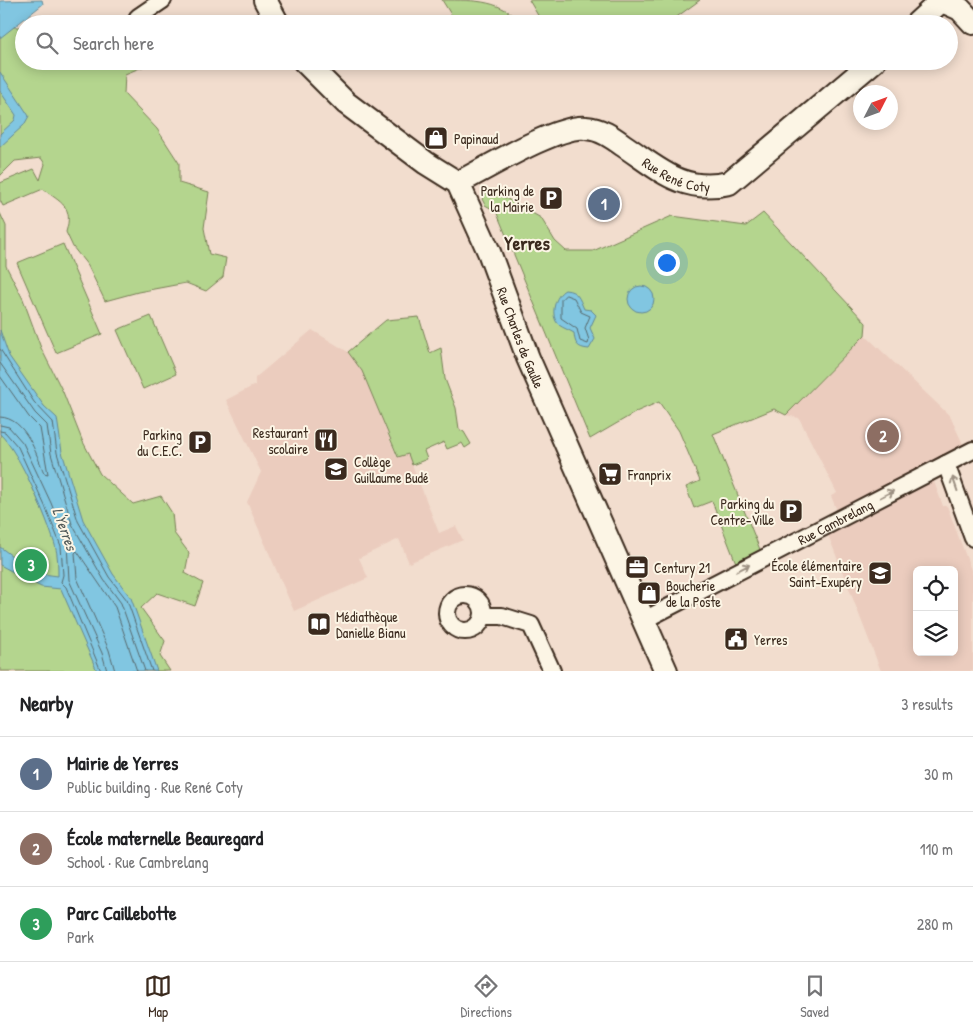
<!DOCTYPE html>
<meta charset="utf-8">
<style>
body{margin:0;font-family:"Patrick Hand",sans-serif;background:#f2f2f2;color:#202124}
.controls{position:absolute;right:15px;bottom:15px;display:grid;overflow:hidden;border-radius:8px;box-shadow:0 2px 12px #0003}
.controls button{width:45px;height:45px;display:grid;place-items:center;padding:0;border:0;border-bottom:1px solid #e0e0e0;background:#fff;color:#202124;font:25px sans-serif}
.compass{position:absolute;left:853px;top:85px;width:45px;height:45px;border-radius:50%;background:#fff;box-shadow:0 2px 12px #0003;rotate:48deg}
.you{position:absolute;left:666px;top:262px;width:18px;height:18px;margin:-12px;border:4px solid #fff;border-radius:50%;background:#1a73e8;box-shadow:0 0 0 8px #1a73e833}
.badge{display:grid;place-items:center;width:32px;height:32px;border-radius:50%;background:#3b2a1e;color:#fff;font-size:16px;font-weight:700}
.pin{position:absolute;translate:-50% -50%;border:2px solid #fff;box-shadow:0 1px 5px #0006}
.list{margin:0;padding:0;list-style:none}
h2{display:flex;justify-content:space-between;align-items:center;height:65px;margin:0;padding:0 20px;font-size:21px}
h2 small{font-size:16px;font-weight:400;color:#757577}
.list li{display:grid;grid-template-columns:32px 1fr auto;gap:15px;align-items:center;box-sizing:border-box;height:75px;padding:0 20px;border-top:1px solid #e0e0e0}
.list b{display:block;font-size:19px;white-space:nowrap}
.list p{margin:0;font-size:16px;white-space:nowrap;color:#757577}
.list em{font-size:16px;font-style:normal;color:#757577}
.icon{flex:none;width:28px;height:28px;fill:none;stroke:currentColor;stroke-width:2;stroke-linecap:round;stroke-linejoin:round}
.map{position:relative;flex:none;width:973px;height:671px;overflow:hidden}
.search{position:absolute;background:#fff;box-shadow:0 2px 12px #0003;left:15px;right:15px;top:15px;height:55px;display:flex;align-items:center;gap:12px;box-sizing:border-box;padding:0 18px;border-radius:28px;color:#757577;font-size:19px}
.sheet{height:290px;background:#fff}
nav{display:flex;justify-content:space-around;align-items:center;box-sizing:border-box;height:70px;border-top:1px solid #e0e0e0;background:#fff;font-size:14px;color:#757577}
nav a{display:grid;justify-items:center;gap:2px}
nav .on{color:#3b2a1e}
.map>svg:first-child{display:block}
</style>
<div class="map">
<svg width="973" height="671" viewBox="0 0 973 671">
<rect width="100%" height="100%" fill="#f2ddce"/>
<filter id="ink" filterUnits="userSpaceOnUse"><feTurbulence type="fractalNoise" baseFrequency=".02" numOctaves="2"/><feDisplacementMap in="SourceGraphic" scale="10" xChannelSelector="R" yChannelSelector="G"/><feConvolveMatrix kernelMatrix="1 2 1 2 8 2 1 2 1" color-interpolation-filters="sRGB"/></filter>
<g filter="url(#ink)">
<path fill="#ebccbe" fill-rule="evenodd" d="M 312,330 L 348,352 L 362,371 L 397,457 L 408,454 L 439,533 L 456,526 L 463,540 L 409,563 L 399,539 L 359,558 L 368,578 L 294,611 L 247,502 L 261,472 L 226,400 L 255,385 L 255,378 Z
M 865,335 L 950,416 L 967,453 L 840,518 L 831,496 L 837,493 L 799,418 L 786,415 Z
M 933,479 L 943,506 L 947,506 L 973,575 L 973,671 L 881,671 L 827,532 ZM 917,570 L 954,570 L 954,652 L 917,652 Z"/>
<path fill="#b4d58e" stroke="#788056" d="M 442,0 C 476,0 502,0 522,24 L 457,24 Z
M 529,0 L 700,0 L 667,24 L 543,24 Z
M 0,27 L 24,27 L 24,61 L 157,61 L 125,74 L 124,94 L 157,129 L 179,163 L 179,183 L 209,192 L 204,228 L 209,254 L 226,258 L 223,277 L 206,291 L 186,283 L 138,292 L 105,301 L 88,266 L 73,247 L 66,232 C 74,206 61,203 43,189 L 3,206 L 0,200 L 0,183 L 34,169 L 40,180 L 45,164 L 41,158 L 15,161 L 0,176 Z
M 487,192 L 495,192 L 541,218 L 555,241 L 566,251 L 593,251 L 672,216 L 746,226 L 763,213 L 866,323 L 865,335 L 786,415 L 774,409 L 713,434 L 761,552 L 736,563 L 712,501 L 694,508 L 686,487 L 700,481 L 679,431 L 659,402 L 638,411 L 590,439 L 496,211 L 485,205 L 482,199 Z
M 0,213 L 6,226 L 6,266 L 23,299 L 41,348 L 63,392 L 82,440 L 100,474 L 133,504 L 161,496 L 172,513 L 174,533 L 189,553 L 185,573 L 203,583 L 195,606 L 157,593 L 141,608 L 165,641 L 160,656 L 170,671 L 143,671 L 0,371 Z
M 63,244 L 102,334 L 56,353 L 17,263 Z
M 151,316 L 176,374 L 143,389 L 117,330 Z
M 419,317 L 430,353 L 441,348 L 445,379 L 456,408 L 459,429 L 464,432 L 471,444 L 465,448 L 462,443 L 447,449 L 444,442 L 424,451 L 427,459 L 412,465 L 408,454 L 398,457 L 362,371 L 348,352 L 386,320 Z
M 0,429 L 12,441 L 57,543 L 101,671 L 0,671 Z"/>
<path fill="#81c6e1" stroke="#658893" d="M 42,0 L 43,4 L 0,38 L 0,1 Z
M 0,72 L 29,116 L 24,125 L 0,147 L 0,134 L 15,120 L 16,115 L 0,91 Z
M628 299a13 13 0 1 1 26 0a13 13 0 1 1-26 0Z
M 565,290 C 578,291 579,298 584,309 L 591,310 L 596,315 L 590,328 L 595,339 L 589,349 C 577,348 575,344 574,333 C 569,330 563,328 559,325 C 549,316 555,295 565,290 Z
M 0,330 L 9,356 L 44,406 L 57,418 L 62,452 L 83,520 L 113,574 L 131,598 L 157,671 L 97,671 L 61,589 L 41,587 L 0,565 L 0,547 L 35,573 L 58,576 C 58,567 58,555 55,545 C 47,518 20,453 0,434 Z"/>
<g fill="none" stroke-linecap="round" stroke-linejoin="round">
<path stroke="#57686c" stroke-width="1" d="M 566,295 L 574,298 L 581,312 L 590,316 L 585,328 L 589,340 L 588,344 L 580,341 L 577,329 L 561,318 L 561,300 Z
M 0,349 L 34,402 L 53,422 L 57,453 L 78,521 L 109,577 L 127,600 L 152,671
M 0,363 L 35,413 L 47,425 L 51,454 L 72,524 L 104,580 L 121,603 L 145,671
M 0,376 L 29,417 L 40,428 L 48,474 L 44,473 C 36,454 26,418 0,417
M 0,425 L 9,427 L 23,443 L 51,503 L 67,544 L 69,580 L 102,653 L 107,671
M 0,431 L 5,432 L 18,447 L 45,506 L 61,546 L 63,575 L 61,582 L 66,587 L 101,671
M 115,671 L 109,650 L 77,578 L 75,553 L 77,551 L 115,607 L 137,671"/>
<g stroke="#3b2a1e" stroke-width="20">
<g id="street">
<path d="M 138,17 L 163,0"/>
<path d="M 946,464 L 973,538"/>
<circle cx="465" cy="613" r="18"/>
<path d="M 483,616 L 502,616 L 531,625 L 552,671"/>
<path id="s1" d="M 644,620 L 973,450"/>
</g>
</g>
<g stroke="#3b2a1e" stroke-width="26">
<g id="secondary">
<path d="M 265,0 L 278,24"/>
<path d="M 940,0 L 960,9 L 973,23"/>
<path d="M 916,24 L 941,1"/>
<path id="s2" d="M 304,61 L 346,103 L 426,163 L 458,183 L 489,252 L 528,358 L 666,671"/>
<path id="s3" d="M 458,183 C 485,169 559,124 586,128 C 601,129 612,137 623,145 C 659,169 683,194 729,183 L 874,61"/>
</g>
</g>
<use href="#street" stroke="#fcf5e5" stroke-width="16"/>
<use href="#secondary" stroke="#fcf5e5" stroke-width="22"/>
</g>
<defs><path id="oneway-shaft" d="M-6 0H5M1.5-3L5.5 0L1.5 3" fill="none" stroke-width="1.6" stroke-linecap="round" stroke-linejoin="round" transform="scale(1.25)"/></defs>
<g stroke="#9c9082">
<use href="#oneway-shaft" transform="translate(955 484) rotate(-109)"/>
<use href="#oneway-shaft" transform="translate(887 494) rotate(-27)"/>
<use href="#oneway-shaft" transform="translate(743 568) rotate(-27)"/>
</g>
</g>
<defs>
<g id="shop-square" transform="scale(1.25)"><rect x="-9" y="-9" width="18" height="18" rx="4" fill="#3b2a1e" stroke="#fcf5e5"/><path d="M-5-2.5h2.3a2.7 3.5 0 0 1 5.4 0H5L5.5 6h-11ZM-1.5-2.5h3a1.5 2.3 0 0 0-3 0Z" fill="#fff"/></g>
<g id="parking-square" transform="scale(1.25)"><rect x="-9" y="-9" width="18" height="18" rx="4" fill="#3b2a1e" stroke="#fcf5e5"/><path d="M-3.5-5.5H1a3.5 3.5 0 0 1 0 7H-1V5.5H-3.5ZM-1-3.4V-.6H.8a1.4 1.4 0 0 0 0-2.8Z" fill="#fff"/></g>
<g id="restaurant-square" transform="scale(1.25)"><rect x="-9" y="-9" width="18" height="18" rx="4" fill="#3b2a1e" stroke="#fcf5e5"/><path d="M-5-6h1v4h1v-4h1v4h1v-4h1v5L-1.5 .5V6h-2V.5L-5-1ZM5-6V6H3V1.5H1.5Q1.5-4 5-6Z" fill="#fff"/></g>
<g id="school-square" transform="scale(1.25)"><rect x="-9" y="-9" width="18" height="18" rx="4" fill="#3b2a1e" stroke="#fcf5e5"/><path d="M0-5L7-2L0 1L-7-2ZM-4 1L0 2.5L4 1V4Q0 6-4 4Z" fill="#fff"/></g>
<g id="supermarket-square" transform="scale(1.25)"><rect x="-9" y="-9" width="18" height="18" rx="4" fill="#3b2a1e" stroke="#fcf5e5"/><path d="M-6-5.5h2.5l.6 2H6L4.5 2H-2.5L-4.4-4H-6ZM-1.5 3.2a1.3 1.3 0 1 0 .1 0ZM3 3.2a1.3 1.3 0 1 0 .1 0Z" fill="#fff"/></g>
<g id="office-square" transform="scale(1.25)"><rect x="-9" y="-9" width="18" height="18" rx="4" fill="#3b2a1e" stroke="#fcf5e5"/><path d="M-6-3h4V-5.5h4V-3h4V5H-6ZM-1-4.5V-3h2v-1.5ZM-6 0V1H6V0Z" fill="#fff"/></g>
<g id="library-square" transform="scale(1.25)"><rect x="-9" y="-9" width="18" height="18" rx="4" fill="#3b2a1e" stroke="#fcf5e5"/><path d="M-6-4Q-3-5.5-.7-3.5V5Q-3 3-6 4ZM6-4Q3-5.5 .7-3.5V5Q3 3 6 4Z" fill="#fff"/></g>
<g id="civic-square" transform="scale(1.25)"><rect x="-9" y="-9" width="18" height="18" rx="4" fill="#3b2a1e" stroke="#fcf5e5"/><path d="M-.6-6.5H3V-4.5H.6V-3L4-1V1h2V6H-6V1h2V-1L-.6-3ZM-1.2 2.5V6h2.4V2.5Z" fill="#fff"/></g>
</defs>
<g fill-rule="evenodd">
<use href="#shop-square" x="436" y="138"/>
<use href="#parking-square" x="551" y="198"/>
<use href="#restaurant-square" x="326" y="440"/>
<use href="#parking-square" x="200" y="442"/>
<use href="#school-square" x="336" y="469"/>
<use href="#supermarket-square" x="610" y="474"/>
<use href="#parking-square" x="791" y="511"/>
<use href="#office-square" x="637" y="567"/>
<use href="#school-square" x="880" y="573"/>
<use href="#shop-square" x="649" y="593"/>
<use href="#library-square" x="319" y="624"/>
<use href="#civic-square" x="736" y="639"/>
</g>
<g text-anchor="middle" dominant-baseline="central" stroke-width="4" stroke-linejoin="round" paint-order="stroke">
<g font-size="14" fill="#3b2a1e" stroke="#fcf5e5" text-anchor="start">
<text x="454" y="138">Papinaud</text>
<text x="534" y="190" text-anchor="end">Parking de<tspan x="534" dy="16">la Mairie</tspan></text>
<text x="308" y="432" text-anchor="end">Restaurant<tspan x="308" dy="16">scolaire</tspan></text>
<text x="182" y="434" text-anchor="end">Parking<tspan x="182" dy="16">du C.E.C.</tspan></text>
<text x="354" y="461">Collège<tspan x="354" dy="16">Guillaume Budé</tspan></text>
<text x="628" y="474">Franprix</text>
<text x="774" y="503" text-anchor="end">Parking du<tspan x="774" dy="16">Centre-Ville</tspan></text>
<text x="862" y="565" text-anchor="end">École élémentaire<tspan x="862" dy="16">Saint-Exupéry</tspan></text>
<text x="654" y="567">Century 21</text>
<text x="666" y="585">Boucherie<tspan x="666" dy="16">de la Poste</tspan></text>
<text x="336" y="616">Médiathèque<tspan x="336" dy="16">Danielle Bianu</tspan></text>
<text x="754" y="639">Yerres</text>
</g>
<g font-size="14" fill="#3b2a1e" stroke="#fcf5e5">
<text stroke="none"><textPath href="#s3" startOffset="244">Rue René Coty</textPath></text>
<text stroke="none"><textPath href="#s2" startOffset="364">Rue Charles de Gaulle</textPath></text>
<text stroke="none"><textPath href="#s1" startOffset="215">Rue Cambrelang</textPath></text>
</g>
<g font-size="15" font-style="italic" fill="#505958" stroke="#fcf5e5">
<text transform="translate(65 529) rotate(70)">L'Yerres</text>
</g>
<g font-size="19" font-weight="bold" fill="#3b2a1e" stroke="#fcf5e5">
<text x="527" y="243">Yerres</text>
</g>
</g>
</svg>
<div class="controls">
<button><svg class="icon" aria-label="locate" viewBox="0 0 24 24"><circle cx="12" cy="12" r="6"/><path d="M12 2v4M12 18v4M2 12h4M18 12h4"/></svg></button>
<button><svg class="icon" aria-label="layers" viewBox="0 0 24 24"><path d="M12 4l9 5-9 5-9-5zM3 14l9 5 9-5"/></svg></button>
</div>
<svg class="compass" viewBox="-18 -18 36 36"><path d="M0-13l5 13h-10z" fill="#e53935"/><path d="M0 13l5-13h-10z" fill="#757577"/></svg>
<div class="you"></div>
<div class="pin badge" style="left:604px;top:204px;background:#5c6f8a">1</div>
<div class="pin badge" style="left:883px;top:436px;background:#8d6e63">2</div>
<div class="pin badge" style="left:31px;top:565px;background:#2e9e5b">3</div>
<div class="search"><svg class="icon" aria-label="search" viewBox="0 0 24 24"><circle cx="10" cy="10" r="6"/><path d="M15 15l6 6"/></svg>Search here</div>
</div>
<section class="sheet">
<h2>Nearby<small>3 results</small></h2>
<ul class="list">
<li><span class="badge" style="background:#5c6f8a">1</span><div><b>Mairie de Yerres</b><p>Public building · Rue René Coty</p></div><em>30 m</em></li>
<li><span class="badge" style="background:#8d6e63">2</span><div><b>École maternelle Beauregard</b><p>School · Rue Cambrelang</p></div><em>110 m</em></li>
<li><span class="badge" style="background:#2e9e5b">3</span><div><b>Parc Caillebotte</b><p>Park</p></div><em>280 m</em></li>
</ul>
</section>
<nav>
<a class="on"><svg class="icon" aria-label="map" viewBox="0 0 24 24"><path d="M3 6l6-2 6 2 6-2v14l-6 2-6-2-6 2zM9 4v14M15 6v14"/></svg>Map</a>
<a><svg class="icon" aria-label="directions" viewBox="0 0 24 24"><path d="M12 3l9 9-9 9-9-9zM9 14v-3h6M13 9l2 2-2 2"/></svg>Directions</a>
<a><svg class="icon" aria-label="saved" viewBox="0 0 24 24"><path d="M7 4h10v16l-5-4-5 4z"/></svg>Saved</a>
</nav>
